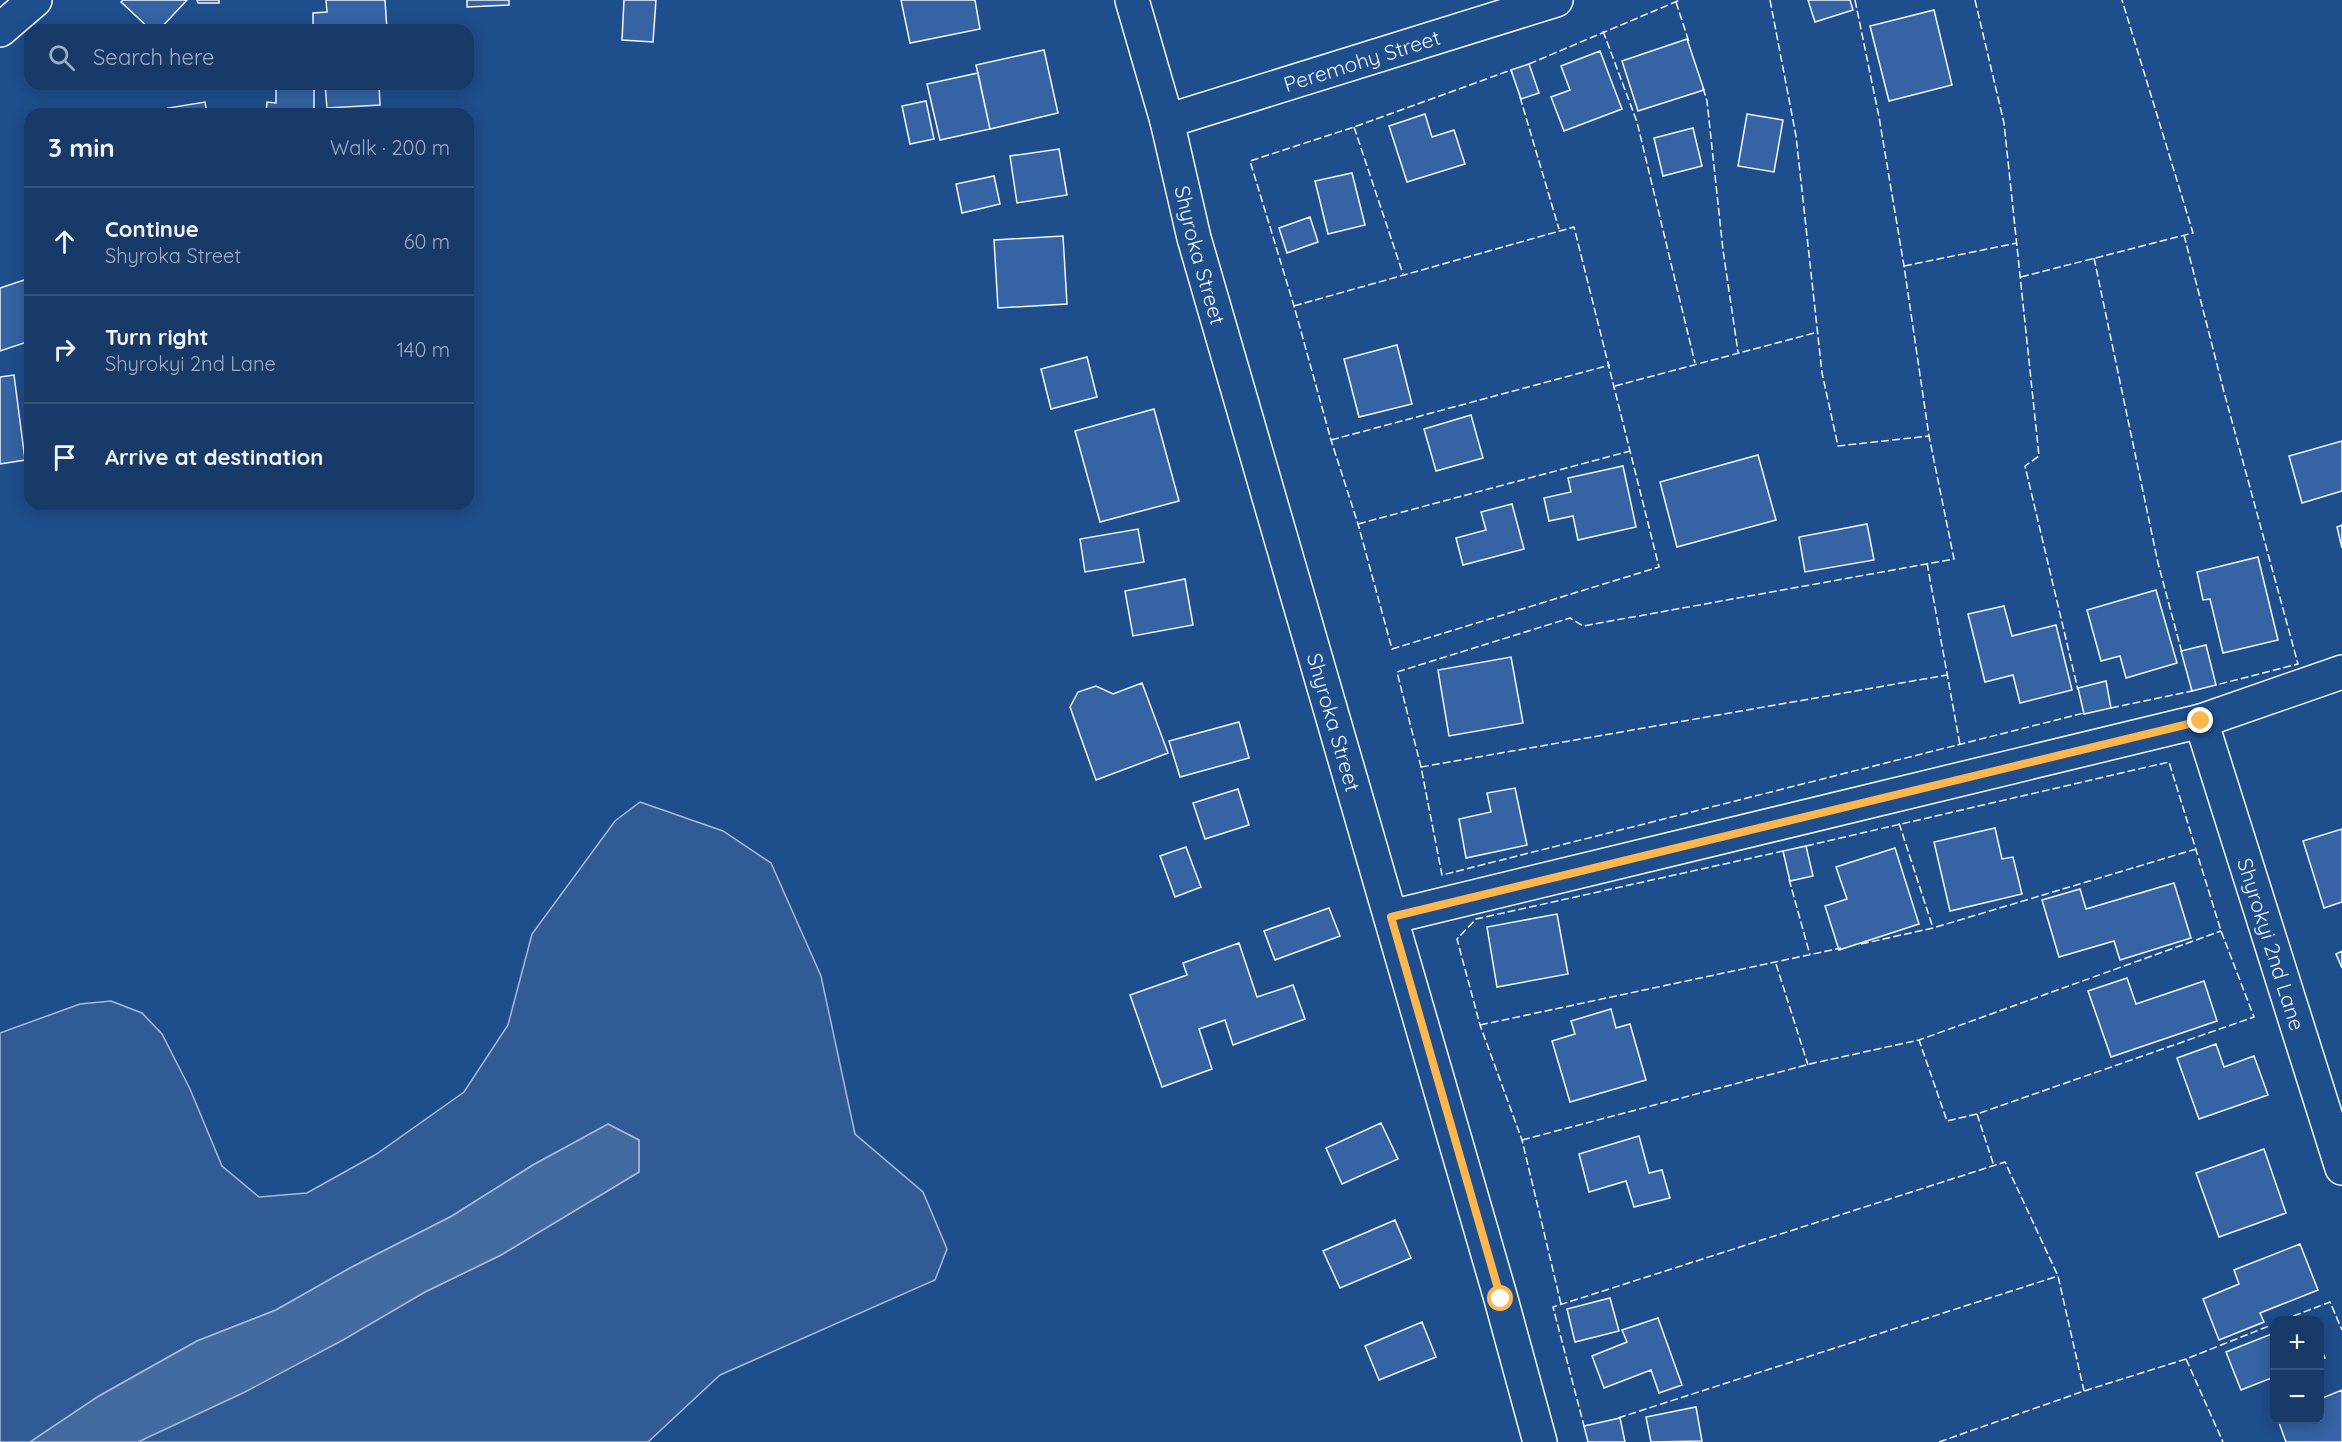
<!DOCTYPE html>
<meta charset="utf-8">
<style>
body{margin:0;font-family:Quicksand,sans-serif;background:#244571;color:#f1f3f6}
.controls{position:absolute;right:18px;bottom:18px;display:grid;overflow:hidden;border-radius:12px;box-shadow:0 3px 15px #0003}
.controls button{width:54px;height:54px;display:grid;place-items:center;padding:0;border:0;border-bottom:2px solid #36547d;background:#173a69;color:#f1f3f6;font:30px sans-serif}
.stop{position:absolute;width:18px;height:18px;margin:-14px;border:4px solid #ffb74d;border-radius:50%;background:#fff}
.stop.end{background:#ffb74d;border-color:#fff;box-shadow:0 2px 6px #0008}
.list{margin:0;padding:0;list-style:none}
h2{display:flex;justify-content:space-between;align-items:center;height:78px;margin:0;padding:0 24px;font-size:26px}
h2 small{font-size:20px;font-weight:400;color:#9eadc0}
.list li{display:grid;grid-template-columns:39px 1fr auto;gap:18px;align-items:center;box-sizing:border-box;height:108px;padding:0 24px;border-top:2px solid #36547d}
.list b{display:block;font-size:22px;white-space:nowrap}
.list p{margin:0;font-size:20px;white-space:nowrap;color:#9eadc0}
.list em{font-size:20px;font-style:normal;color:#9eadc0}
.icon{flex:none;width:33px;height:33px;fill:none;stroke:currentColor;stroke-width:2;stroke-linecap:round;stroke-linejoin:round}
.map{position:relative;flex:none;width:2342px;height:1442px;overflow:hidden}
.search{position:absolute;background:#173a69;box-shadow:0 3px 15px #0003;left:24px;top:24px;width:450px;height:66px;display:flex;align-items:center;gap:15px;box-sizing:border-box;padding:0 21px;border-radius:18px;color:#9eadc0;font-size:22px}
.panel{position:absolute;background:#173a69;box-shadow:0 3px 15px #0003;left:24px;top:108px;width:450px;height:402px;border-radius:18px}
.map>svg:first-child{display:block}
</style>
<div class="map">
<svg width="2342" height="1442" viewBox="0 0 2342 1442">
<rect width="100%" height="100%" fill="#1f4e8c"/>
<path fill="#305b95" stroke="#a8bbd7" stroke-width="1.5" d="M 640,802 L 723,831 L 771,863 L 821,976 L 855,1134 L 923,1192 L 947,1249 L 935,1280 L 720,1375 L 648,1442 L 138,1442 L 425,1292 L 501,1255 L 639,1172 L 639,1140 L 608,1124 L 533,1165 L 452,1216 L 350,1268 L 276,1310 L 197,1341 L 99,1396 L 30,1442 L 0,1442 L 0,1033 L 80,1004 L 111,1001 L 142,1013 L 162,1034 L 190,1089 L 222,1166 L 259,1197 L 307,1193 L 375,1155 L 464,1092 L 508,1025 L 532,934 L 615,821 Z"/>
<path fill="#446ba0" stroke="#a8bbd7" stroke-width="1.5" d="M 608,1124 L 639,1140 L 639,1172 L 501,1255 L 425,1292 L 343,1340 L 245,1392 L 138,1442 L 30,1442 L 99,1396 L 197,1341 L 276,1310 L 350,1268 L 452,1216 L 533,1165 Z"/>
<path fill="#3563a3" stroke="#f2f6ff" stroke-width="1.5" d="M 123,0 L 187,0 L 159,30 L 151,30 L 121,2 Z
M 197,0 L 219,0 L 219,3 L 198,3 Z
M 326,0 L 385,0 L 387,30 L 313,30 L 313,13 L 327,12 Z
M 467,0 L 509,0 L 509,5 L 467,7 Z
M 624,0 L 656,0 L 653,42 L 622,40 Z
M 901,0 L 975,0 L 980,29 L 910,43 Z
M 1808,0 L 1850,0 L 1853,10 L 1815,22 Z
M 1934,10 L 1952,85 L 1889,101 L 1870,26 Z
M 1687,39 L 1704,90 L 1638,111 L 1622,61 Z
M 1044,50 L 1058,113 L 990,129 L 976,65 Z
M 1600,51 L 1622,109 L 1564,131 L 1551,97 L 1570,90 L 1561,66 Z
M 1529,64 L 1539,93 L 1521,99 L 1511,70 Z
M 978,73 L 990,129 L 940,140 L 927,84 Z
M 276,84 L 314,84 L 314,114 L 266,114 L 267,102 L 276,103 Z
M 325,84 L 379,84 L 380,105 L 327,108 Z
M 926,101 L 934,139 L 910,144 L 902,106 Z
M 205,102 L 207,114 L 169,114 L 168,108 Z
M 1425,114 L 1432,137 L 1454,130 L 1465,164 L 1407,182 L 1389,126 Z
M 1747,114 L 1783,120 L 1774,172 L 1738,166 Z
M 1693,128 L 1702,166 L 1663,176 L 1654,138 Z
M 1059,149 L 1067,195 L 1017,203 L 1010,156 Z
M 1352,173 L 1365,225 L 1328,234 L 1315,181 Z
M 994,176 L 1000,204 L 962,213 L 956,184 Z
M 1310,217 L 1318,242 L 1287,253 L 1279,228 Z
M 1063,236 L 1067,304 L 998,308 L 994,240 Z
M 30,278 L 30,341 L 0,351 L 0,288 Z
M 1397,345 L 1412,404 L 1359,417 L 1344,359 Z
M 1087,357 L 1097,397 L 1051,409 L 1041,369 Z
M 14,375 L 25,460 L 0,464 L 0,377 Z
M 1154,409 L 1179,501 L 1100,522 L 1075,431 Z
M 1471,415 L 1483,458 L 1436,471 L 1424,429 Z
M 2342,441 L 2342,491 L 2302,503 L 2289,456 Z
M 1758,455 L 1776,520 L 1677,547 L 1660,482 Z
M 1623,466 L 1636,527 L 1578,540 L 1573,516 L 1549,521 L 1544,498 L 1571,492 L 1568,478 Z
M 1512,504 L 1524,549 L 1463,565 L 1456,538 L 1486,530 L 1481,512 Z
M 1867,524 L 1874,560 L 1805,572 L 1799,537 Z
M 2342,525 L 2342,548 L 2337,527 Z
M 1138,529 L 1144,562 L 1085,572 L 1080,539 Z
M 2258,557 L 2278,640 L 2223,653 L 2210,599 L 2203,600 L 2197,572 Z
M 1185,579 L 1193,625 L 1133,636 L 1125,591 Z
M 2156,590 L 2177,663 L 2126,678 L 2120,656 L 2101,661 L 2087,610 Z
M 2004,606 L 2012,636 L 2056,625 L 2072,690 L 2020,703 L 2013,675 L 1985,682 L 1968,614 Z
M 2206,645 L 2216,685 L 2192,691 L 2181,651 Z
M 1511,657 L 1523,723 L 1449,736 L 1438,670 Z
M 2106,681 L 2111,708 L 2084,714 L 2078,688 Z
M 1142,683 L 1168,753 L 1096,780 L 1070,707 L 1078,692 L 1096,686 L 1113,694 Z
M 1239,722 L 1249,758 L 1180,777 L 1169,741 Z
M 1515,788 L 1527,845 L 1466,858 L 1459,819 L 1491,812 L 1487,793 Z
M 1238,789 L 1249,825 L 1205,839 L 1193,803 Z
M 1995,828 L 2002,859 L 2013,857 L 2022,894 L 1950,911 L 1934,842 Z
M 2342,829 L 2342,902 L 2324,908 L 2303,841 Z
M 1806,846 L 1813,876 L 1790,881 L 1783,851 Z
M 1186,847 L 1201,887 L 1175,897 L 1160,856 Z
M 1895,848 L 1919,924 L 1839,950 L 1825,906 L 1847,899 L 1836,867 Z
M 2174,883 L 2191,938 L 2120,960 L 2114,941 L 2059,957 L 2042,900 L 2080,889 L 2086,909 Z
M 1329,908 L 1340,936 L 1275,960 L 1264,931 Z
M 1557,914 L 1568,974 L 1497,987 L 1487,927 Z
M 1239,943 L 1257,997 L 1293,985 L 1305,1019 L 1233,1045 L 1225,1020 L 1199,1029 L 1212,1069 L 1162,1087 L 1130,995 L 1187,975 L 1183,963 Z
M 2342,951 L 2342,968 L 2336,954 Z
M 2127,978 L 2136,1004 L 2204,981 L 2217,1021 L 2111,1057 L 2088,991 Z
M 1611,1009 L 1616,1028 L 1630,1024 L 1646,1080 L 1570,1102 L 1552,1041 L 1575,1034 L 1571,1021 Z
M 2216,1044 L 2224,1067 L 2254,1056 L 2268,1095 L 2199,1119 L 2177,1058 Z
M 1381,1123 L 1398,1159 L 1342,1184 L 1326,1148 Z
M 1639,1136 L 1649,1173 L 1662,1170 L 1670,1198 L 1634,1207 L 1626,1181 L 1589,1192 L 1579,1154 Z
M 2264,1149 L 2286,1213 L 2219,1237 L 2196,1173 Z
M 1395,1220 L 1411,1258 L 1340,1288 L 1323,1251 Z
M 2300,1244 L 2318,1290 L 2260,1313 L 2264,1322 L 2219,1340 L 2203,1299 L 2239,1284 L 2234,1270 Z
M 1610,1298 L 1619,1331 L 1575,1342 L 1567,1309 Z
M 1658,1318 L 1682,1385 L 1659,1393 L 1651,1370 L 1604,1388 L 1592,1356 L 1627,1342 L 1622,1330 Z
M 1422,1322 L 1436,1357 L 1379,1380 L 1365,1346 Z
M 2274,1333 L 2274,1377 L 2241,1390 L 2226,1352 Z
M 2320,1345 L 2325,1358 L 2320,1360 Z
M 2342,1390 L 2342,1442 L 2286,1442 L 2278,1420 L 2320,1420 L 2320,1399 Z
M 1696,1407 L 1702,1441 L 1651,1442 L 1646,1417 Z
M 1620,1418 L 1625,1442 L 1588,1442 L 1584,1426 Z"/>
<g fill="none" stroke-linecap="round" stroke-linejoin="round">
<g stroke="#f2f6ff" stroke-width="36">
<g id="street">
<path id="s1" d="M 1132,0 L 1167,121 L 1194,238 L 1501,1299 L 1540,1442"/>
<path d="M 0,30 L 35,0"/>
<path id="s2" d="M 1167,121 L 1556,0"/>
<path id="s3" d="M 2201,721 L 2342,1168"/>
<path d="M 1391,917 L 2201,721 L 2342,672"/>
</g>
</g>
<use href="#street" stroke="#1f4e8c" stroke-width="33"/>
<path stroke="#f2f6ff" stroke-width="1.5" stroke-dasharray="8 3" stroke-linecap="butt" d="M 1770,0 L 1796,136 L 1822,373 L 1838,446 L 1929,436
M 1855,0 L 1879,117 L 1904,266 L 1929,436 L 1954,559 L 1583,626 L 1570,618 L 1397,672 L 1421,767 L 1442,875 L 2084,713
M 1975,0 L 2004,123 L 2039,456 L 2025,466 L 2078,690
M 1676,2 L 1689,42
M 1603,31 L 1637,122 L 1695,363
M 1529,64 L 1680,0
M 1703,88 L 1707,101 L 1723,250 L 1738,352
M 1520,97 L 1559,229
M 1354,127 L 1403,274
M 2184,235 L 2224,392 L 2298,664 L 2216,685
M 2094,258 L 2158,563 L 2182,653
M 1904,266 L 2017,243
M 2021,277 L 2193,233 L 2122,0
M 1294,306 L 1574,227 L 1659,567 L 1392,649 L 1358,524 L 1331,440 L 1294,306 L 1250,161 L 1354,127 L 1511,70 L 1512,74
M 1615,386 L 1818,332
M 1331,440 L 1610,365
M 1358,524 L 1630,451
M 1927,563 L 1960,745
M 2111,708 L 2192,691 L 2191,688
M 1421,767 L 1947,675
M 1899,823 L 1933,928
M 1806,846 L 2169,762 L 2221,931 L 2254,1017 L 1977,1114 L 1947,1121 L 1919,1040
M 1789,879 L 1810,955
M 1861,944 L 1933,928 L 2196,849
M 1776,964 L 1808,1065
M 1480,1025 L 1841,948
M 1977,1114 L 1994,1166
M 1522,1140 L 1814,1063 L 1919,1040 L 2221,931
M 1561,1304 L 1522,1140 L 1480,1025 L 1457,939 L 1476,919 L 1783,851 L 1784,856
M 2283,1320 L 2330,1302 L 2342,1330
M 2186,1359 L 2223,1442
M 1618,1418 L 2058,1276
M 1586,1426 L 1584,1426 L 1553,1307 L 2005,1162 L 2058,1276 L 2084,1391
M 1939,1442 L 2084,1391 L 2186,1359 L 2274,1324"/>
</g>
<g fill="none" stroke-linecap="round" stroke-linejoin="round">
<path stroke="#ffb74d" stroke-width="8" d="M 1501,1299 L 1391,917 L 2201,721"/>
</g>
<g text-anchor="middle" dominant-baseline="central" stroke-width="4.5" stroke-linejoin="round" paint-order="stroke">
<g font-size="21" fill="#f2f6ff" stroke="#1f4e8c">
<text stroke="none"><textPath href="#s2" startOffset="204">Peremohy Street</textPath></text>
<text stroke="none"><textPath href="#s1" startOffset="264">Shyroka Street</textPath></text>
<text stroke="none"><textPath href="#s1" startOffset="750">Shyroka Street</textPath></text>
<text stroke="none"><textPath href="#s3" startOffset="234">Shyrokyi 2nd Lane</textPath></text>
</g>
</g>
</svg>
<div class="controls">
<button>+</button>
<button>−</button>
</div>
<div class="stop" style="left:1501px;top:1299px"></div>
<div class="stop end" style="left:2201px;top:721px"></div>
<div class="search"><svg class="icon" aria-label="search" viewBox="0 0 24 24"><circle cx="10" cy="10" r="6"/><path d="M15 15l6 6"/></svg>Search here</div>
<section class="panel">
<h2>3 min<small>Walk · 200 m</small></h2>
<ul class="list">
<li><svg class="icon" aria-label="ahead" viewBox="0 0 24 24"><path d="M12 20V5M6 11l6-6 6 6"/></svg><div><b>Continue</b><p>Shyroka Street</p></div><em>60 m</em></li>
<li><svg class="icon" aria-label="right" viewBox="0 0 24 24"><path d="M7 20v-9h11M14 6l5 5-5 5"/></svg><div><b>Turn right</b><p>Shyrokyi 2nd Lane</p></div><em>140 m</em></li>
<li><svg class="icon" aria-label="arrive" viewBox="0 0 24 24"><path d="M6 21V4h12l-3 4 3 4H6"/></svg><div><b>Arrive at destination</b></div></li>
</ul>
</section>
</div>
